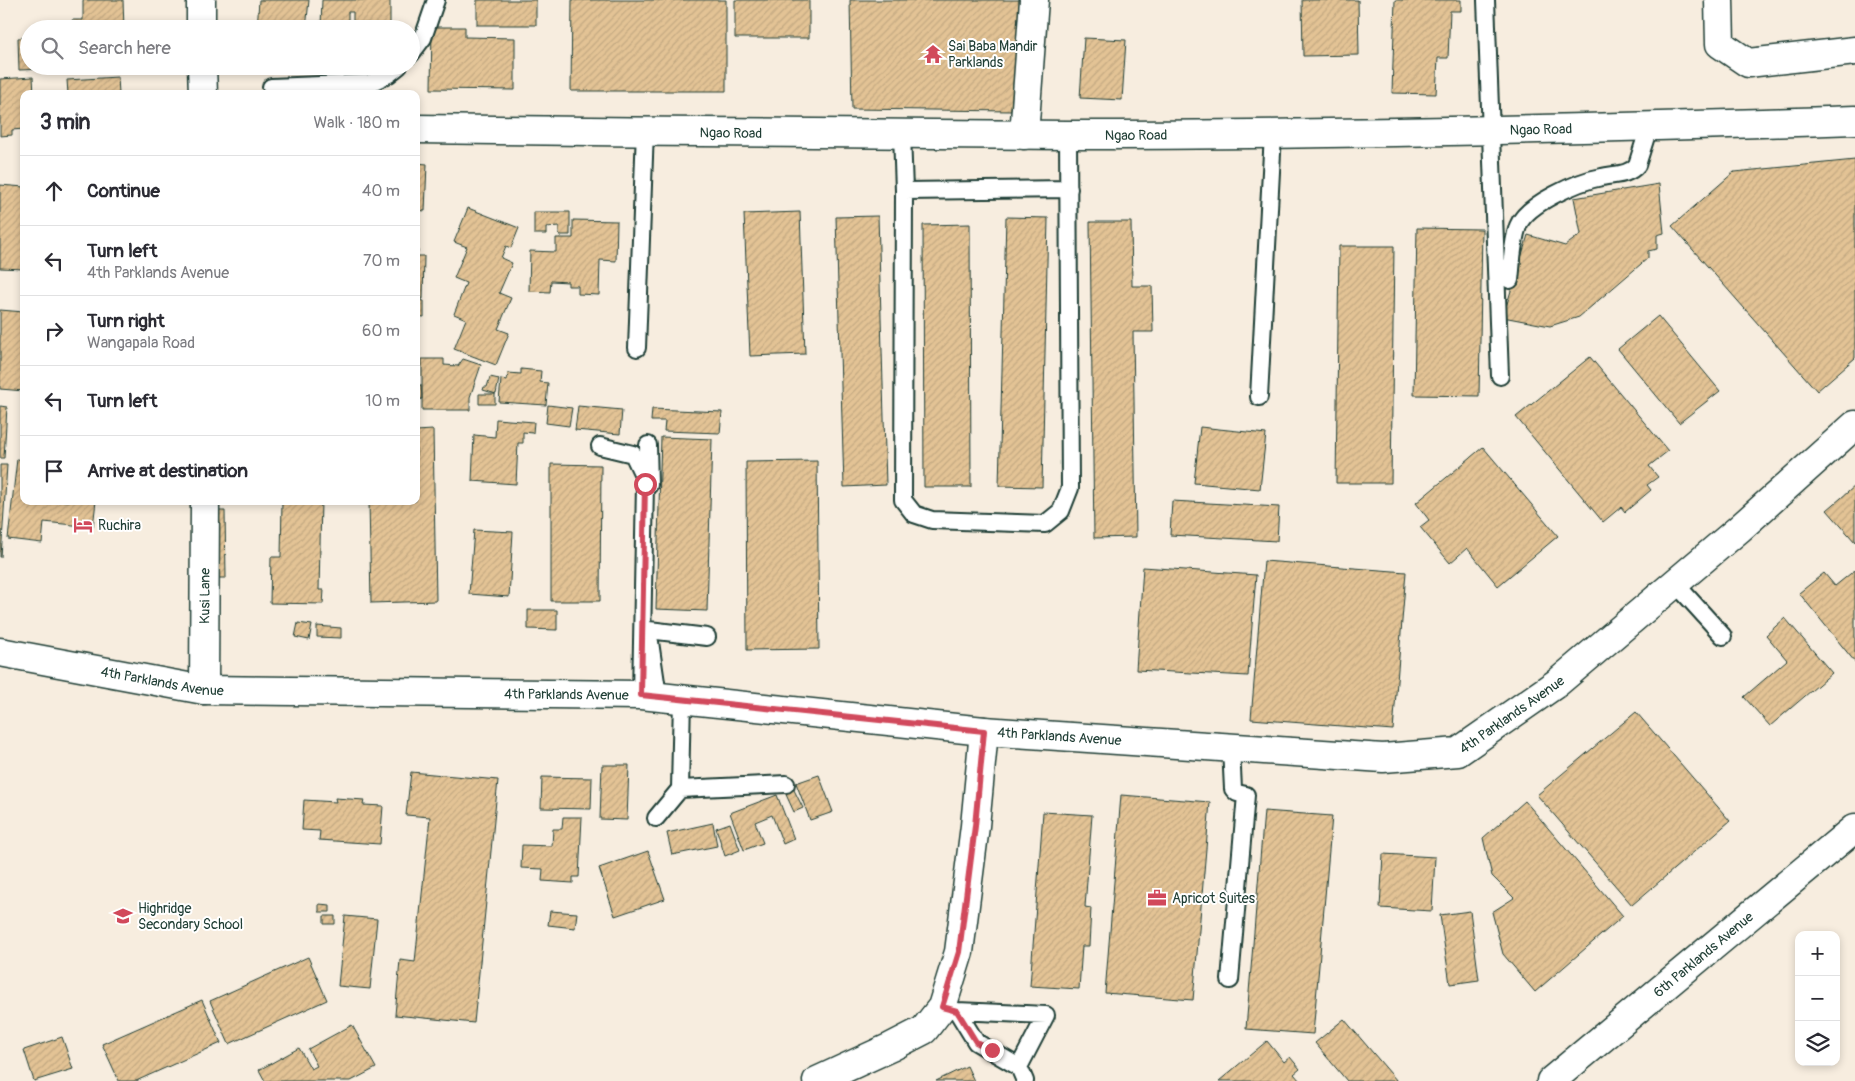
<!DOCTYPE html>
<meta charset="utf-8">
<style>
body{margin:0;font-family:Pangolin,sans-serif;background:#f2f2f3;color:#2b2b33}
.controls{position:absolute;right:15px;bottom:15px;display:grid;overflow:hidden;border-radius:10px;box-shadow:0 2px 8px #0003}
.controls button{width:45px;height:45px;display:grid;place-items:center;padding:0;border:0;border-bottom:1px solid #e1e1e2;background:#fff;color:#2b2b33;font:25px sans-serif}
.stop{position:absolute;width:15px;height:15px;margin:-11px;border:4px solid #d1495b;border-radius:50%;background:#fff}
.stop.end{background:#d1495b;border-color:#fff;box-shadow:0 1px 5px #0008}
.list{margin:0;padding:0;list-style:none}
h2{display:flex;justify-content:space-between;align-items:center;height:65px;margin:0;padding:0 20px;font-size:21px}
h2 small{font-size:16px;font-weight:400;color:#7c7c81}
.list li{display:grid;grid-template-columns:32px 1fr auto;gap:15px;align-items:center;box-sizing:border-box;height:70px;padding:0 20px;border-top:1px solid #e1e1e2}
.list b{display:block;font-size:19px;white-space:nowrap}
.list p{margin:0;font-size:16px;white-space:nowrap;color:#7c7c81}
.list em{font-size:16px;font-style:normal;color:#7c7c81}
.icon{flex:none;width:28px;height:28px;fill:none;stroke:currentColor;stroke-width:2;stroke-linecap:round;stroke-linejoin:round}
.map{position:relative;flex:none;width:1855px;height:1081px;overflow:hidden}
.search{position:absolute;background:#fff;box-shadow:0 2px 8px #0003;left:20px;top:20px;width:400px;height:55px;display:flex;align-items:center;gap:12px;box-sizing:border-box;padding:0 18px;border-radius:28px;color:#7c7c81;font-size:19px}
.panel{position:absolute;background:#fff;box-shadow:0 2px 8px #0003;left:20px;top:90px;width:400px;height:415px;border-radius:10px}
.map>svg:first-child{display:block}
</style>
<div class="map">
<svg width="1855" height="1081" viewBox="0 0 1855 1081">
<defs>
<pattern id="building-hatch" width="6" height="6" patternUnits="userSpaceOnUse" patternTransform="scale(1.25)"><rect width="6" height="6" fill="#e3c395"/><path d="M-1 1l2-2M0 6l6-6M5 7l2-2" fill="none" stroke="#c2a881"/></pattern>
</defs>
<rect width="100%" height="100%" fill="#f7eddf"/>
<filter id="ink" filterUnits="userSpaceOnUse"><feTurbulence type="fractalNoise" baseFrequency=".02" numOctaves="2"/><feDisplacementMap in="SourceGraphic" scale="10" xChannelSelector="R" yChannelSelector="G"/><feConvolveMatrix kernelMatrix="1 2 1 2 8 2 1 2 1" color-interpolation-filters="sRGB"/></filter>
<g filter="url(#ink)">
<path fill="url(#building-hatch)" stroke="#1f3d34" d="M 83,0 L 123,0 L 124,29 L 72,29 L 72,20 L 83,20 Z
M 259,0 L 309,0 L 306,29 L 257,29 Z
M 322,0 L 390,0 L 390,24 L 353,23 L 353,12 L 348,12 L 348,26 L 321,26 Z
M 477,0 L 536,0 L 536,25 L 477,25 Z
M 572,0 L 726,0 L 726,91 L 571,91 Z
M 735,0 L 809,0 L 809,38 L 735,38 Z
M 850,0 L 1020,0 L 1011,111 L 852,109 Z
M 1302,0 L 1358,0 L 1359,55 L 1303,56 Z
M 1395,0 L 1461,0 L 1461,11 L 1450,11 L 1448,58 L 1438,58 L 1436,94 L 1392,93 Z
M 432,27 L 465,27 L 465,37 L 515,38 L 515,90 L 431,89 Z
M 29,37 L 29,66 L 69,66 L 70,68 L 19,70 L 18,38 Z
M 1084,38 L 1126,40 L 1122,100 L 1080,98 Z
M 73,66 L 131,66 L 131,70 L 73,72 Z
M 255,66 L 318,66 L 317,72 L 255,68 Z
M 33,77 L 34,94 L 24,94 L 24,129 L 12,130 L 12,135 L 0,136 L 0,79 Z
M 118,77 L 119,94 L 68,94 L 67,80 Z
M 1855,160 L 1855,358 L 1817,391 L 1672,226 L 1734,172 Z
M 416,163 L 427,164 L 425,211 L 416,210 Z
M 1659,184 L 1664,233 L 1657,235 L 1657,249 L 1648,251 L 1648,258 L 1579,317 L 1550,326 L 1503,317 L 1528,235 L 1565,246 L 1581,234 L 1574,198 Z
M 0,185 L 24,187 L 24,269 L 0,268 Z
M 468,208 L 519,228 L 511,248 L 506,246 L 501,258 L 512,263 L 499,293 L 511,298 L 498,329 L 509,333 L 496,365 L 454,349 L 466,319 L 454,314 L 466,283 L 454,278 L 467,247 L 454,242 Z
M 534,212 L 570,212 L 570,235 L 559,235 L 559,226 L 546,227 L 546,234 L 534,234 Z
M 800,212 L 805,354 L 750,356 L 744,214 Z
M 878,216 L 886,485 L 844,487 L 836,217 Z
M 416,217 L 418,217 L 418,252 L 416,252 Z
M 1006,217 L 1048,218 L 1042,487 L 999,486 Z
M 573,220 L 617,221 L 616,261 L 600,260 L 599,295 L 578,294 L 578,286 L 568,286 L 568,282 L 551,281 L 550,292 L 529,291 L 530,251 L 556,252 L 556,238 L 573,238 Z
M 1090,222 L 1131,222 L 1132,286 L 1152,286 L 1153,332 L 1133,332 L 1136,537 L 1094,538 Z
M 970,224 L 971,487 L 924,487 L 923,225 Z
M 1417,228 L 1482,229 L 1479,396 L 1414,395 Z
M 1339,246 L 1394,246 L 1391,483 L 1336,483 Z
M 416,256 L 424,256 L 423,299 L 416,299 Z
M 416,300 L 424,301 L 424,317 L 416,316 Z
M 0,310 L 24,312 L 24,391 L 0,389 Z
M 1658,316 L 1720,391 L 1679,423 L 1618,349 Z
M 1590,357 L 1668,451 L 1649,466 L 1658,477 L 1647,485 L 1651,490 L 1625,512 L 1621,507 L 1603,522 L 1516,417 Z
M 422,359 L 444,359 L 444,365 L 458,366 L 463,359 L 481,365 L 470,397 L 470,410 L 422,410 Z
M 521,369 L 541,371 L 540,382 L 548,383 L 546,405 L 499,402 L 501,379 L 507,380 L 508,373 L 521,374 Z
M 490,377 L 499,379 L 496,394 L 483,390 L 484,387 L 487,387 Z
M 416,385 L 421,385 L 422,399 L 416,399 Z
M 479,394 L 495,394 L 495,404 L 479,404 Z
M 548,405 L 572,408 L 569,426 L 546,423 Z
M 0,406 L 7,407 L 4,458 L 0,458 Z
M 578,406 L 622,410 L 620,434 L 575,430 Z
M 652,409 L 722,412 L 720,433 L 664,431 L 665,421 L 651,421 Z
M 496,419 L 534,422 L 533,433 L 523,432 L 523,443 L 518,443 L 516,484 L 472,481 L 474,435 L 495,437 Z
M 1200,427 L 1266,434 L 1260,489 L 1194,483 Z
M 433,430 L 436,601 L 371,603 L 369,501 L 416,501 L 416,431 Z
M 661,437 L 712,439 L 707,611 L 656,609 Z
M 1483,447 L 1558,536 L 1498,586 L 1467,548 L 1450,563 L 1420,527 L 1429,520 L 1416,503 Z
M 17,459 L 24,460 L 24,501 L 96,501 L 93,527 L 44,522 L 42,543 L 8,539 Z
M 817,461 L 819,649 L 747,650 L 746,462 Z
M 551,464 L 601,465 L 600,601 L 551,601 Z
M 0,465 L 7,465 L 1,557 L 0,557 Z
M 1855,486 L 1855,542 L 1827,510 Z
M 282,501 L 321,501 L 319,590 L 324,590 L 323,604 L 270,603 L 271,557 L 281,557 Z
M 1172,501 L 1279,507 L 1277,541 L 1170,535 Z
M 206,511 L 225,511 L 226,578 L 206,578 Z
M 474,530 L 513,532 L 509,597 L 469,594 Z
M 1264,561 L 1406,572 L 1393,730 L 1251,719 Z
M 1143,567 L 1256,575 L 1248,676 L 1136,670 Z
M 1855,570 L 1855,662 L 1799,593 L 1824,573 L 1835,586 Z
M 528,610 L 557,610 L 557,630 L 528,629 Z
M 1785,618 L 1832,673 L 1770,726 L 1744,697 L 1787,660 L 1766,635 Z
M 298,623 L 312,625 L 309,640 L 295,637 Z
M 317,626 L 341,628 L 341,638 L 317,637 Z
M 1636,712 L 1730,821 L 1632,905 L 1537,795 Z
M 602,765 L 629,765 L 627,820 L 600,819 Z
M 411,772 L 498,780 L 474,1023 L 395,1015 L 400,960 L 415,962 L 430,817 L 406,815 Z
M 819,775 L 833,812 L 810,820 L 796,783 Z
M 542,777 L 592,778 L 591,809 L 541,808 Z
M 791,784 L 803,808 L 794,812 L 783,788 Z
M 777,795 L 794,839 L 783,844 L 772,815 L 755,822 L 763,843 L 744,850 L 730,813 Z
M 1121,795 L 1210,802 L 1193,1000 L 1105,993 Z
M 335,798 L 364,800 L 363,805 L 383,806 L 380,844 L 319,840 L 320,831 L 302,830 L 304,800 L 336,802 Z
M 1525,801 L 1623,916 L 1535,992 L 1503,954 L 1492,912 L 1514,898 L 1492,876 L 1483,838 Z
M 1264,811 L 1332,816 L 1313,1034 L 1246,1029 Z
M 1043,812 L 1092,815 L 1085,907 L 1091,908 L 1089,946 L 1082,946 L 1079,989 L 1030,986 Z
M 563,817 L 582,817 L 579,877 L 573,877 L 573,883 L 542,881 L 543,869 L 521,868 L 522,845 L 552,846 L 553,829 L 562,829 Z
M 713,823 L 717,846 L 672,855 L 667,833 Z
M 730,823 L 740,850 L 725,856 L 716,828 Z
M 648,851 L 665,899 L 615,916 L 599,868 Z
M 1383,854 L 1435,857 L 1432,911 L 1380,908 Z
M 319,904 L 330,905 L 330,912 L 319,912 Z
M 550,911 L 577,913 L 575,928 L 548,925 Z
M 1470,911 L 1479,980 L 1450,984 L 1440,915 Z
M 324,916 L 335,916 L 335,924 L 324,924 Z
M 345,916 L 377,919 L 370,989 L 338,986 Z
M 308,957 L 327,1000 L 229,1044 L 210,1001 Z
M 202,1000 L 221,1043 L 136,1081 L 119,1081 L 102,1044 Z
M 1344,1019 L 1397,1081 L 1347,1081 L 1315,1043 Z
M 352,1025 L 376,1068 L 351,1081 L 265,1081 L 259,1070 L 299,1048 L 311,1069 L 317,1066 L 308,1049 Z
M 62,1037 L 73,1069 L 34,1081 L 24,1050 Z
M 1267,1041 L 1284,1062 L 1290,1057 L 1300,1069 L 1294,1074 L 1300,1081 L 1219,1081 Z
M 967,1066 L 974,1081 L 936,1081 Z"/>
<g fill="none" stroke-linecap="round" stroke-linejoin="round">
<g stroke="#1f3d34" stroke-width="20">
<path id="lane" d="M 1486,0 L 1500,376
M 411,54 L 423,38 L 436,0
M 370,83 L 389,74 L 399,66
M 271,87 L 370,83 L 369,94
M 902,133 L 904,191 L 903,500 L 914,514 L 932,520 L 1045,524 L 1061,511 L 1070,488 L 1068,135
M 904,191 L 1069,189
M 1510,280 C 1512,263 1512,243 1518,226 C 1526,204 1579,181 1602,177 C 1614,174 1628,176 1637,165 L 1649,127
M 637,348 L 645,130
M 1259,397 L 1273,134
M 648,445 L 649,485
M 600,446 L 633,454 L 642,473 L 645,484 L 641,695
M 1675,583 L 1723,636
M 649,630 L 707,637
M 650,642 L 658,696
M 680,789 L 786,784
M 656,818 L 680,789 L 682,699
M 1230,980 L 1246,795 L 1237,793 L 1233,789 L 1231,748
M 942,1007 L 957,1011 L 1046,1015 L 1019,1067
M 957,1011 L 976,1042 L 1019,1067 L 1025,1081"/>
</g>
<g stroke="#1f3d34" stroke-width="31">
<g id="street">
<path d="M 201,0 L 201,29"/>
<path d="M 1719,0 L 1720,44 L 1748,63 L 1855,51"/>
<path d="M 202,66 L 203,94"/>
<path id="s1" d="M 416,129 C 633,131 850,135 1067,135 C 1330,135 1592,129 1855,120"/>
<path d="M 1024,135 L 1034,0"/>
<path id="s2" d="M 0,652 L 204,690 L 641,695 L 984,731 L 1383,758 L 1458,752 L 1557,683 L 1739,529 L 1855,425"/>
<path id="s3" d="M 204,690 L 205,501"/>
<path d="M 817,1081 L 891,1047 L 924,1030 L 942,1007 L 959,952 L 975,826 L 984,731"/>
</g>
</g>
<g stroke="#1f3d34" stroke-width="31">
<g id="secondary">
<path id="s4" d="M 1551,1081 L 1855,828"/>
</g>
</g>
<use href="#lane" stroke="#fff" stroke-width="16"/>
<use href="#street" stroke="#fff" stroke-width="28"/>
<use href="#secondary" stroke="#fff" stroke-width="28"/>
</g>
</g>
<g fill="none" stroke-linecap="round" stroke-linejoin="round" filter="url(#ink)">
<path stroke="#d1495b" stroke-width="6" d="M 645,484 L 641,695 L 984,731 L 975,826 L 959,952 L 942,1007 L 957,1011 L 976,1042 L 992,1050"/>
</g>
<defs>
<g id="temple-bare" transform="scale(1.5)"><path d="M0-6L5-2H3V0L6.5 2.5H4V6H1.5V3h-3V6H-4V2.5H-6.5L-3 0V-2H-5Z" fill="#d1495b" stroke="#fff" stroke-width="2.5" paint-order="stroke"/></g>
<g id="hotel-bare" transform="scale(1.5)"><path d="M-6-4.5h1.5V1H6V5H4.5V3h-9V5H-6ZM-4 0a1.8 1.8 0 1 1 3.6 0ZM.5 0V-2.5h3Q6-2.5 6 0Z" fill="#d1495b" stroke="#fff" stroke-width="2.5" paint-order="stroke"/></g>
<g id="office-bare" transform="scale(1.5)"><path d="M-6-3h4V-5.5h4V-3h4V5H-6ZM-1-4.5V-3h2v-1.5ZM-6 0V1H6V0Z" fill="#d1495b" stroke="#fff" stroke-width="2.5" paint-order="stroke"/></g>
<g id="school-bare" transform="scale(1.5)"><path d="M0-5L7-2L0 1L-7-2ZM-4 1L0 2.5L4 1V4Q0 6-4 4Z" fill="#d1495b" stroke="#fff" stroke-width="2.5" paint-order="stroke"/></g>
</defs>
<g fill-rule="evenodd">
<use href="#temple-bare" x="933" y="54"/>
<use href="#hotel-bare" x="83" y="525"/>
<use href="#office-bare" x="1157" y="898"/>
<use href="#school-bare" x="123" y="916"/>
</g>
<g text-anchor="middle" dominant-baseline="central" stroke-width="4" stroke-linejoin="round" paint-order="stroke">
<g font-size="14" fill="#1f3d34" stroke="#fff" text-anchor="start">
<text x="948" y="46">Sai Baba Mandir<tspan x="948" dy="16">Parklands</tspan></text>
<text x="98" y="525">Ruchira</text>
<text x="1172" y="898">Apricot Suites</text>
<text x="138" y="908">Highridge<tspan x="138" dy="16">Secondary School</tspan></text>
</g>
<g font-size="14" fill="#1f3d34" stroke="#fff">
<text stroke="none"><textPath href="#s1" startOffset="1125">Ngao Road</textPath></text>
<text stroke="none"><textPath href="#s1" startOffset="315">Ngao Road</textPath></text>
<text stroke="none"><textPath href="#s1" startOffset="720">Ngao Road</textPath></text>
<text stroke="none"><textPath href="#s3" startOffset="94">Kusi Lane</textPath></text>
<text stroke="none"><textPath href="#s2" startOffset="165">4th Parklands Avenue</textPath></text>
<text stroke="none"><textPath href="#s2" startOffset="570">4th Parklands Avenue</textPath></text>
<text stroke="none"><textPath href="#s2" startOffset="1530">4th Parklands Avenue</textPath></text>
<text stroke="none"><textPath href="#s2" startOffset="1065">4th Parklands Avenue</textPath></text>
<text stroke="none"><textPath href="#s4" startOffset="198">6th Parklands Avenue</textPath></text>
</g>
</g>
</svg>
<div class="controls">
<button>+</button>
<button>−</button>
<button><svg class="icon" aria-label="layers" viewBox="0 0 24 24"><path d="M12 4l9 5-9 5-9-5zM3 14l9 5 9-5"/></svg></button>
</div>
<div class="stop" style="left:645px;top:484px"></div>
<div class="stop end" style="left:992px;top:1050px"></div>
<div class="search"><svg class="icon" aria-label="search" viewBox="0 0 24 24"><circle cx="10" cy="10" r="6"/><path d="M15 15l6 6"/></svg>Search here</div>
<section class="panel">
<h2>3 min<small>Walk · 180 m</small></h2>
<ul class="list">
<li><svg class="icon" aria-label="ahead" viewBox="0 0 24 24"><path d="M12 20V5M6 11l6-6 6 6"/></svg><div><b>Continue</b></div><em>40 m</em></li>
<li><svg class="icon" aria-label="left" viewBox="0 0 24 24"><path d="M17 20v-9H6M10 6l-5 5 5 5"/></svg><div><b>Turn left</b><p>4th Parklands Avenue</p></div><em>70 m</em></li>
<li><svg class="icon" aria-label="right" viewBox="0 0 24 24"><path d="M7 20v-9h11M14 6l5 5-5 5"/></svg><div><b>Turn right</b><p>Wangapala Road</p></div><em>60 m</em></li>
<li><svg class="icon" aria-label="left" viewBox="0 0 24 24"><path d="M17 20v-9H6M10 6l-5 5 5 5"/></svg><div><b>Turn left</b></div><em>10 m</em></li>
<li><svg class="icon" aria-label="arrive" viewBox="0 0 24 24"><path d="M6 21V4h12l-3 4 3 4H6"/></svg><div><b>Arrive at destination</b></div></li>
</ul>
</section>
</div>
